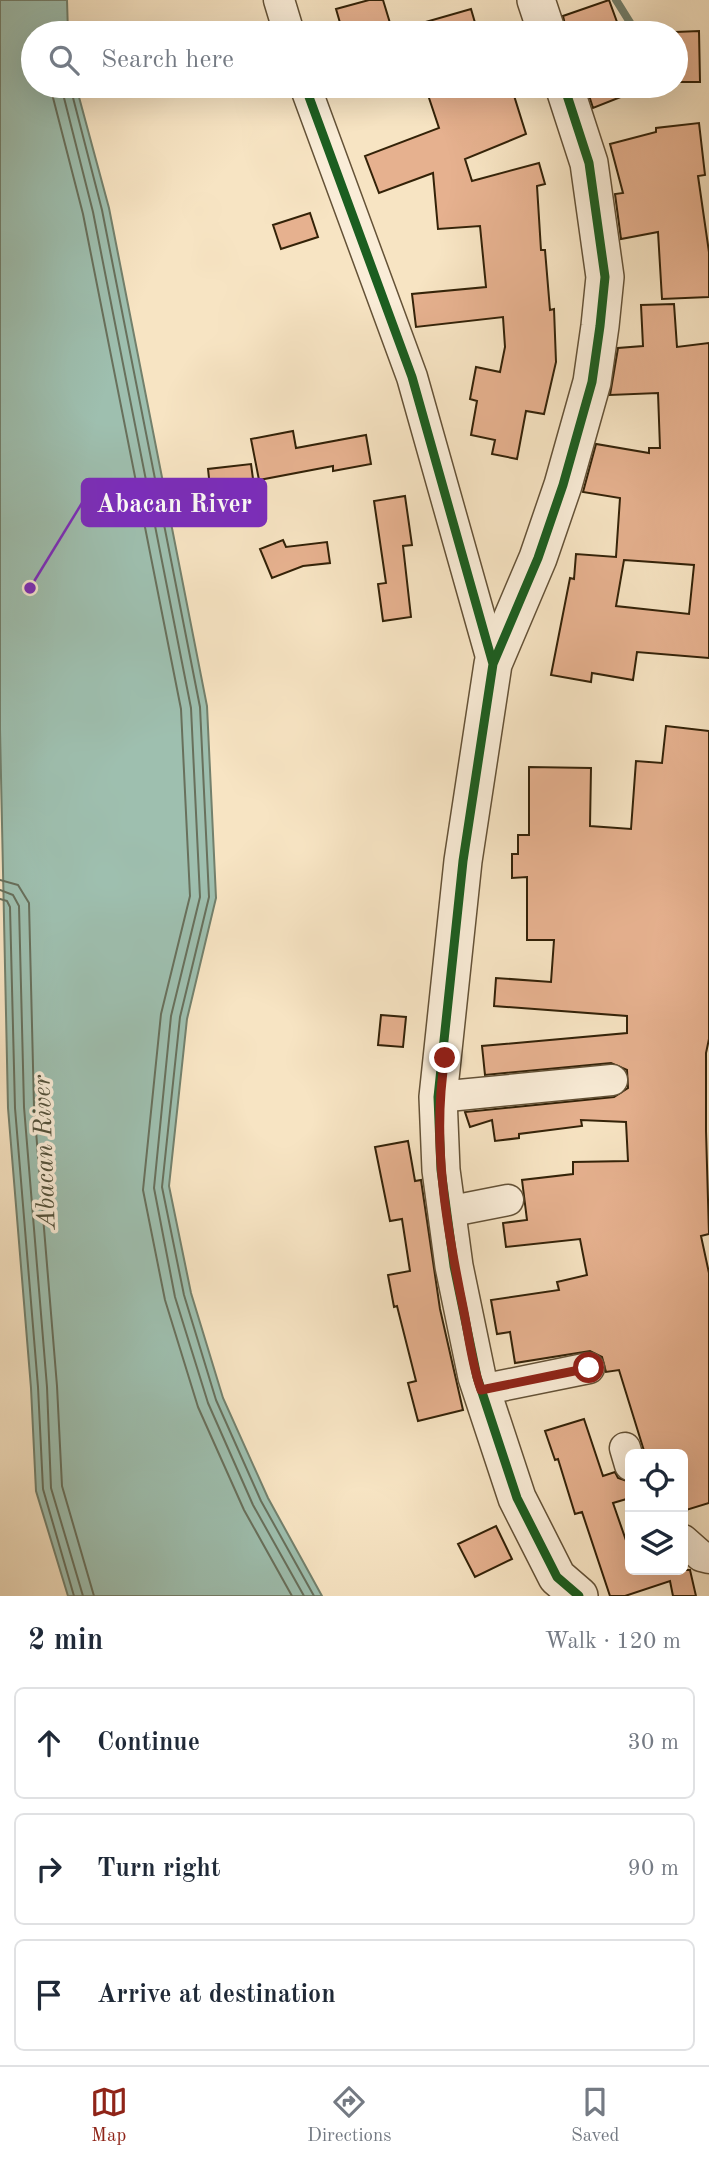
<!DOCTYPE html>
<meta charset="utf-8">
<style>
body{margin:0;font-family:"Old Standard TT",serif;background:#f6f6f7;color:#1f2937}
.controls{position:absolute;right:21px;bottom:21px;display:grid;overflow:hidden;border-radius:10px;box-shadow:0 7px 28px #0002}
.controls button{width:63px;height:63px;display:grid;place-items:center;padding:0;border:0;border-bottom:2px solid #e0e1e3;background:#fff;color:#1f2937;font:35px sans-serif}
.stop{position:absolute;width:21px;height:21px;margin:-16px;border:5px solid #8f2418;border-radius:50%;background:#fff}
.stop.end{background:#8f2418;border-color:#fff;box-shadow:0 2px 7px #0008}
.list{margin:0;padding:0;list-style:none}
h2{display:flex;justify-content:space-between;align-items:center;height:91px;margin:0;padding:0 28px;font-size:30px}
h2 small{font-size:23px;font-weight:400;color:#747a83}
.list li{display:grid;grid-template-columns:46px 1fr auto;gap:21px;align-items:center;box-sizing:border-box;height:112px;margin:0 14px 14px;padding:0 14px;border:2px solid #e0e1e3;border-radius:10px}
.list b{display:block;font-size:26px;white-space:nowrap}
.list em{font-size:23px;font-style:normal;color:#747a83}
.icon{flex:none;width:38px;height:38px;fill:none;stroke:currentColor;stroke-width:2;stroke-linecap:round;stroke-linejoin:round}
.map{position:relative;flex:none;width:709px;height:1596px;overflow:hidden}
.search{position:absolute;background:#fff;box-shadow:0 7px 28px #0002;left:21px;right:21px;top:21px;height:77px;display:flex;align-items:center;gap:18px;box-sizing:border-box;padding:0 24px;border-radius:38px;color:#747a83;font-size:26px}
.sheet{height:469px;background:#fff}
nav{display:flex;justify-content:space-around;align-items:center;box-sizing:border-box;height:98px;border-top:2px solid #e0e1e3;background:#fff;font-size:19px;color:#747a83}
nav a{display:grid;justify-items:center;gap:4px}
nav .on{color:#8f2418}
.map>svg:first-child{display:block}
</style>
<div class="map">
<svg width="709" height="1596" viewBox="0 0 709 1596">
<rect width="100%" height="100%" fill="#f7e4c3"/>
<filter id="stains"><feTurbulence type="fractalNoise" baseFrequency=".00286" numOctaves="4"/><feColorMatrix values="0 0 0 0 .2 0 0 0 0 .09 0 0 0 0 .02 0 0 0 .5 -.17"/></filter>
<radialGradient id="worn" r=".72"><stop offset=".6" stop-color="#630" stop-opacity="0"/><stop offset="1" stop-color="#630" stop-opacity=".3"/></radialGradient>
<path fill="#9ebfaf" stroke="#73806c" stroke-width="2" d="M 0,0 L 67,0 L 68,33 L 33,33 L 33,86 L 76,86 L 109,208 L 207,706 L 216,898 L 187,1019 L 169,1186 L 191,1293 L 223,1398 L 268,1498 L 322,1596 L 68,1596 L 36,1491 L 31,1388 L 8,1108 L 0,729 Z"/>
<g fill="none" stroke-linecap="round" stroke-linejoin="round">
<path stroke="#68705c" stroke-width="2" d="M 50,86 L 83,214 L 181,709 L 190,896 L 161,1014 L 143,1190 L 165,1300 L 198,1407 L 244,1510 L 292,1596
M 61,86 L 93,212 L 191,708 L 200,897 L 171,1016 L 154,1188 L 175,1297 L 208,1403 L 253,1505 L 304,1596
M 70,86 L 102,210 L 200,707 L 209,897 L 180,1017 L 162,1187 L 184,1295 L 216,1400 L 261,1501 L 314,1596
M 0,880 L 18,885 L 29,903 L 34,1107 L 57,1386 L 62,1486 L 94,1596
M 0,890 L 13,895 L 19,906 L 24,1107 L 47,1387 L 51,1488 L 83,1596
M 0,899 L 7,901 L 10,907 L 15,1108 L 38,1387 L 43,1489 L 74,1596"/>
<path stroke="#73806c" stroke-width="8" d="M 616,0 L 636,32"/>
</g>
<path fill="#e6b18f" stroke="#332208" stroke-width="2" fill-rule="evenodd" d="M 369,0 L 383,0 L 390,23 L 356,33 L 343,33 L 336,9 Z
M 609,0 L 621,33 L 567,33 L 563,16 Z
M 471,9 L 478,33 L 408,33 L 408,27 Z
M 699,31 L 700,82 L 676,82 L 676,32 Z
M 445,86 L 511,86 L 526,134 L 465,159 L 472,181 L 539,163 L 545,184 L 537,186 L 541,250 L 545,250 L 550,310 L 554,309 L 556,362 L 544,414 L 526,411 L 517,459 L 492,454 L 495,440 L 471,435 L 477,401 L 470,399 L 476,367 L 500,372 L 505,347 L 503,317 L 416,327 L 412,294 L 486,287 L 480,226 L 438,229 L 433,173 L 379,193 L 365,156 L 439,128 L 427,92 Z
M 586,86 L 646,86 L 646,87 L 593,108 Z
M 699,123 L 705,175 L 698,176 L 709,252 L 709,297 L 662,299 L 658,232 L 621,239 L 615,194 L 623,193 L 610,144 L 656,132 L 656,128 Z
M 310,213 L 318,237 L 281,249 L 273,225 Z
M 674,304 L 677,347 L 709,343 L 709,658 L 637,652 L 633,680 L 592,673 L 591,682 L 551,675 L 570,578 L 574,579 L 576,554 L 616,557 L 620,498 L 583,492 L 596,444 L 649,453 L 649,448 L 660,448 L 658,393 L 610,395 L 618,348 L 643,346 L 641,305 ZM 624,560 L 694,565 L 689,614 L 616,606 Z
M 293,431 L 296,448 L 366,435 L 371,464 L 333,471 L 333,466 L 259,480 L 251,439 Z
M 251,464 L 256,501 L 212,506 L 208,469 Z
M 405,496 L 412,545 L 403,546 L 411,617 L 383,621 L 378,584 L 386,583 L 374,501 Z
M 283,540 L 286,547 L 327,542 L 330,563 L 303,566 L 272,578 L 260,549 Z
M 666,726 L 709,731 L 709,1039 L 706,1053 L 706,1131 L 709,1234 L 701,1236 L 709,1273 L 709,1503 L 683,1511 L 683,1454 L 645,1454 L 619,1370 L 606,1372 L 602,1357 L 590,1351 L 515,1363 L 510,1332 L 497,1334 L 491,1300 L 559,1290 L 557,1282 L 587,1275 L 580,1239 L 506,1247 L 503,1223 L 527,1220 L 522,1180 L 573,1174 L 573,1162 L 628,1161 L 626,1122 L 581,1120 L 582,1126 L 519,1134 L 519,1138 L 495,1141 L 492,1120 L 470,1127 L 465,1112 L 614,1097 L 628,1088 L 627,1070 L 611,1063 L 485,1075 L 482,1046 L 627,1033 L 627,1016 L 494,1006 L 496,978 L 551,982 L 554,940 L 527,940 L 527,877 L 512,878 L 512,854 L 518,854 L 518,835 L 529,835 L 529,767 L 591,768 L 590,826 L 631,829 L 636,761 L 662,763 Z
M 381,1015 L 406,1017 L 403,1047 L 378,1045 Z
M 408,1141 L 415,1181 L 421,1180 L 440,1309 L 463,1410 L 418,1421 L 408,1383 L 416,1381 L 397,1306 L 394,1307 L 388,1275 L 410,1271 L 402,1219 L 390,1221 L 375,1147 Z
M 584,1419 L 603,1476 L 615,1472 L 618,1478 L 630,1482 L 630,1498 L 613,1503 L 630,1552 L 630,1570 L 690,1570 L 696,1596 L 673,1596 L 670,1581 L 625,1596 L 610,1596 L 582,1512 L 575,1514 L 558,1459 L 555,1460 L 545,1431 Z
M 496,1526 L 512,1559 L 475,1577 L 458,1544 Z"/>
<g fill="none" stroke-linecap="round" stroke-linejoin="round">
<g stroke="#645237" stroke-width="33">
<path id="minor" d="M 279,0 L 289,33
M 305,86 L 412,377 L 493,664
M 438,1097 L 612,1080
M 447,1212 L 508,1200
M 481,1390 L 589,1368
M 625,1448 L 630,1465
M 683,1540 L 701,1556 L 709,1558"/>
</g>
<g stroke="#645237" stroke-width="40">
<path id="tertiary" d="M 536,0 L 547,33
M 564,86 L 589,163 L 605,277 L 600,326 L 592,382 L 563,485 L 538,558 L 493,664 L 463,861 L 438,1097 L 441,1170 L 454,1266 L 477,1377 L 517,1498 L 557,1577 L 579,1596"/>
</g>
<use href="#minor" stroke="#faedd8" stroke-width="30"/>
<use href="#tertiary" stroke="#faedd8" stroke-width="37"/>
<g stroke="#faedd8" stroke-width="13">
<path id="cycleway" d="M 305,86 L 412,377 L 493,664
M 564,86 L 589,163 L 605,277 L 600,326 L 592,382 L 563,485 L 538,558 L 493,664 L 463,861 L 438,1097 L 441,1170 L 454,1266 L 477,1377 L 517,1498 L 557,1577 L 579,1596"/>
</g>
<use href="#cycleway" stroke="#1b5e20" stroke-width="9"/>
</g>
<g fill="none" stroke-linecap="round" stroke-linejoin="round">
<path stroke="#8f2418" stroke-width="9" d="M 445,1058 C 431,1142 447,1229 464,1312 C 469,1338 472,1365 481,1390 L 589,1368"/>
</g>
<g text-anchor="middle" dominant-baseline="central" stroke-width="7" stroke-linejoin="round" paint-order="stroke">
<g font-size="26" font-style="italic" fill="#53513a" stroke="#faedd8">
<text transform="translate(45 1152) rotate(-92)">Abacan River</text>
</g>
</g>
<path fill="none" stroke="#7b2cbf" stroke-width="2.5" d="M30 588L82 503"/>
<circle fill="#7b2cbf" stroke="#faedd8" stroke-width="2.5" cx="30" cy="588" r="7"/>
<rect fill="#7b2cbf" stroke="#7b2cbf" stroke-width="2.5" x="82" y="479" width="184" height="47" rx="7"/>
<g font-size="26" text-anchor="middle" font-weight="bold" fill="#fff">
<text x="174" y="512">Abacan River</text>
</g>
<rect width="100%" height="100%" filter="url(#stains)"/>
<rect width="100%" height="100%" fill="url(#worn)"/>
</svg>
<div class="controls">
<button><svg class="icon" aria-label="locate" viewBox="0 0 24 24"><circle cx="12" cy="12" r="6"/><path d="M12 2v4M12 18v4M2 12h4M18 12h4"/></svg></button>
<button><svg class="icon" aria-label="layers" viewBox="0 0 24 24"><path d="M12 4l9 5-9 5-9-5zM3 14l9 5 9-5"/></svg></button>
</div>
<div class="stop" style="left:589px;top:1368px"></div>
<div class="stop end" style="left:445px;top:1058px"></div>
<div class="search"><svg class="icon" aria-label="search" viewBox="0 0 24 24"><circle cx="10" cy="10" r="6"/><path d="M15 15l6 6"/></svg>Search here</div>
</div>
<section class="sheet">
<h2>2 min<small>Walk · 120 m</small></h2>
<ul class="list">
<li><svg class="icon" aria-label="ahead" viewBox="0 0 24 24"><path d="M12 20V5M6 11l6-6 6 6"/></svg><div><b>Continue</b></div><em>30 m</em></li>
<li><svg class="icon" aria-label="right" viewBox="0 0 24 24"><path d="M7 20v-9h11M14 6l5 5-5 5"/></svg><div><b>Turn right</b></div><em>90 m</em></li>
<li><svg class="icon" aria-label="arrive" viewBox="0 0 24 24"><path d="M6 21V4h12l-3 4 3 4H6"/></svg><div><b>Arrive at destination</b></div></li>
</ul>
</section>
<nav>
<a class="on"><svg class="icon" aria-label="map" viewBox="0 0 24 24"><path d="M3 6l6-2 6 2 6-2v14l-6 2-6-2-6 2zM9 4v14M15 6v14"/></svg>Map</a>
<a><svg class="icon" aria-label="directions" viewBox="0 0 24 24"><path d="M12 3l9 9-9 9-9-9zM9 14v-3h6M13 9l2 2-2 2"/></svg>Directions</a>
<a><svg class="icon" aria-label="saved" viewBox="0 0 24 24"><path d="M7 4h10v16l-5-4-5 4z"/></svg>Saved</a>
</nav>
